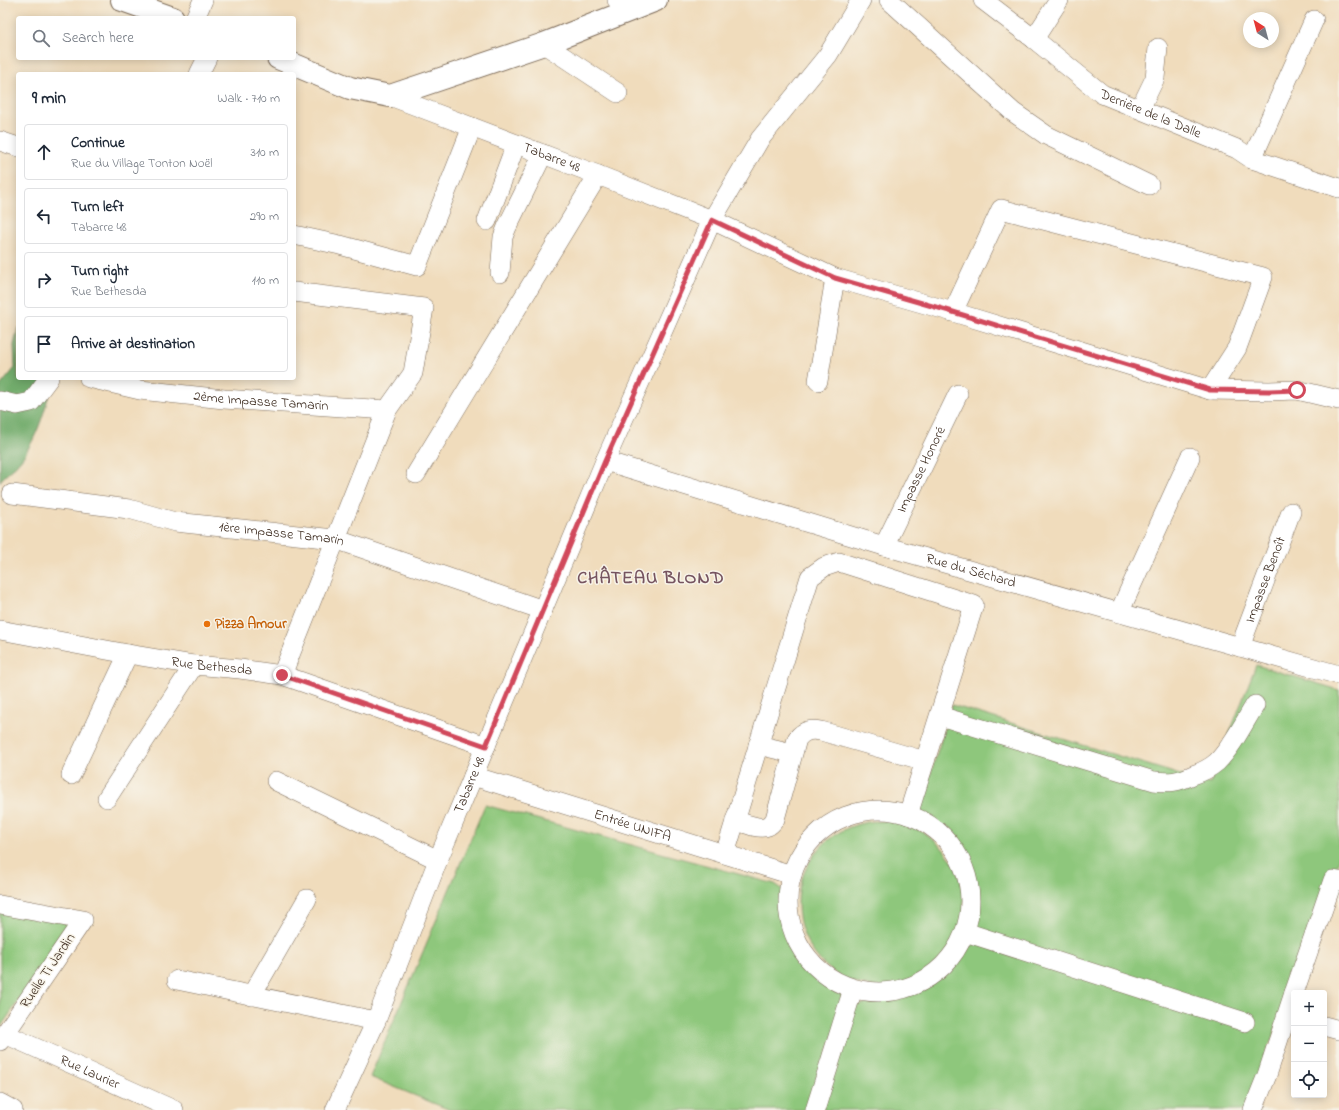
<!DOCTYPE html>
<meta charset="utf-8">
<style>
body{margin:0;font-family:"Indie Flower",sans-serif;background:#f6f6f7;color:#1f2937}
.controls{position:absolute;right:12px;bottom:12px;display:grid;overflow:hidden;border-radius:4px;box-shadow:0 2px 10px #0003}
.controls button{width:36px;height:36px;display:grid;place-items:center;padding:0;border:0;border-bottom:1px solid #e0e1e3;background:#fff;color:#1f2937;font:20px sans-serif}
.compass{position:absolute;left:1243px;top:12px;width:36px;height:36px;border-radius:50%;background:#fff;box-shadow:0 2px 10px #0003;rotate:324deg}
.stop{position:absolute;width:12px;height:12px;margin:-9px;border:3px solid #d1495b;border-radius:50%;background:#fff}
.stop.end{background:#d1495b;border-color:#fff;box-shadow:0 1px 4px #0008}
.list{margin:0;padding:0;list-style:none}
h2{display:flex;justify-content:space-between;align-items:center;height:52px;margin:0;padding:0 16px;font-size:17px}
h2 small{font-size:13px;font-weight:400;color:#747a83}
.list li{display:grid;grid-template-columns:26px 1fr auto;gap:12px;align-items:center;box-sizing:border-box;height:56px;margin:0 8px 8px;padding:0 8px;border:1px solid #e0e1e3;border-radius:4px}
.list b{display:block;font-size:15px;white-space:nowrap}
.list p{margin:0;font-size:13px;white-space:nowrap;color:#747a83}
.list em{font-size:13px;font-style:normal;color:#747a83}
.icon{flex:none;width:22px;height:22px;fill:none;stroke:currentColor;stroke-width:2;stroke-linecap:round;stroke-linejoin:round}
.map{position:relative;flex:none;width:1339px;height:1110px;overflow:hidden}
.search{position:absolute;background:#fff;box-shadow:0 2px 10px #0003;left:16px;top:16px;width:280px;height:44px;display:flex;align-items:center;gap:10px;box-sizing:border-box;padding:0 14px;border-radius:4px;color:#747a83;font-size:15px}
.panel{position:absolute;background:#fff;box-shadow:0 2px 10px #0003;left:16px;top:72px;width:280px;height:308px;border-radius:4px}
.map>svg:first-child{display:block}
</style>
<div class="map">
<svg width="1339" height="1110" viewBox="0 0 1339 1110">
<rect width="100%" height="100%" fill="#f7f3e8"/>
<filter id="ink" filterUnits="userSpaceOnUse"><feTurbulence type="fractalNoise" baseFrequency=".025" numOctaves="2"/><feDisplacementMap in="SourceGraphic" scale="8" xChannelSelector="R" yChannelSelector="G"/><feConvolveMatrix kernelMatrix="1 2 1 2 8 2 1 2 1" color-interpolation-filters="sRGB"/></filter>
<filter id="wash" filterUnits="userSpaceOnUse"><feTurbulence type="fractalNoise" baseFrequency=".012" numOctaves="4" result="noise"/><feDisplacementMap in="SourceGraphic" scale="16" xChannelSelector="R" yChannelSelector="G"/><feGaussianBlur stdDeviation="0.9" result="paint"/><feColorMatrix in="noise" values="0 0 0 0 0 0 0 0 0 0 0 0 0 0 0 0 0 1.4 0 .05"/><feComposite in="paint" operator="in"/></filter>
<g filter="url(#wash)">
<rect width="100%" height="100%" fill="#f0dcbc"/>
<path fill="#8ec77c" stroke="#64784d" d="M 1256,665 L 1339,690 L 1339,859 L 1254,1087 L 1244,1110 L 819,1110 L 853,1006 L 908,995 L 947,974 L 974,939 L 978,929 L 970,883 L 953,843 L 919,811 L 952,705 L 1210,784 Z
M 485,805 L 775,884 L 785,891 L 788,902 L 788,931 L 805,959 L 820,975 L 835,984 L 841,992 L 843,1005 L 809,1110 L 450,1110 L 370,1077 Z
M798 904a83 83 0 1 1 166 0a83 83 0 1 1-166 0Z
M 0,912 L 72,923 L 0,1028 Z"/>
<path fill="#72ac6c" stroke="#566b45" d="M 18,327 L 18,378 L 53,378 C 47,403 41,427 28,449 C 22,461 10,471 1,480 L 0,482 L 0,386 L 15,368 L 14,345 Z"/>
</g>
<g filter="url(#ink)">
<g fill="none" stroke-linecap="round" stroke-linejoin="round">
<g stroke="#7a6855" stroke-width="20">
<g id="minor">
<path d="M 617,0 L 638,8"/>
<path d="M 889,0 L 1013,112 L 1046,135 L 1149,185"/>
<path id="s1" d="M 983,0 L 1034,39 L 1102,94 L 1237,149 L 1252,159 L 1339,188"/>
<path d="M 195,18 L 203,0"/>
<path d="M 1034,39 L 1059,0"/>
<path d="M 544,44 L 618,93"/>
<path d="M 199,74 L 207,58"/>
<path id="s2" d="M 390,96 L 598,175 L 712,220 L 835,278 L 953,312 L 1210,390 L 1269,391 L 1297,390 L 1339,400"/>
<path d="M 1140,109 L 1155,78 L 1158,48"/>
<path d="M 0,141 L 18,147"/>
<path d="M 1252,159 L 1314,20"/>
<path d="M 487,221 L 516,144"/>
<path d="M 294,235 L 340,245 L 417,266 L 472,127"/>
<path d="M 500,273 L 503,237 L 507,227 L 543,154"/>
<path d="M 953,312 L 1001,209 L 1263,277 L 1237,348 L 1210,390"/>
<path id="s3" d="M 89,378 L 140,390 L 224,399 L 387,410"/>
<path d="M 818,381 L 835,278"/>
<path d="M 0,401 L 17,405 L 31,402 L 49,378"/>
<path id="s4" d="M 605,461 L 884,546 L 1339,675"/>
<path d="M 416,474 L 598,175"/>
<path id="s5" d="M 12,494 L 129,509 L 175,522 L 335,539 L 543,610"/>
<path id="s6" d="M 884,546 L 958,394"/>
<path d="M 1119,613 L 1190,457"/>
<path id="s7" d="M 0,630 L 128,654 L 194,665 L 240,669 L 282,675 L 486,746"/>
<path id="s8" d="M 1240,647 L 1291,512"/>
<path d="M 282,675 L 387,410 L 413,373 L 424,308 L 294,292"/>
<path d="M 940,716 L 1154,781 C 1170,783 1178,782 1193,775 C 1202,772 1210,768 1217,762 C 1232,747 1244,723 1255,705"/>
<path d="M 758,745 L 792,753"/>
<path d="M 71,775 L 128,654"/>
<path id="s9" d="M 473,776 L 792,875"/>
<path d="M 276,781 L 438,860"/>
<path d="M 107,798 L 194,665"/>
<circle cx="879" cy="901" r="91"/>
<path d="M 735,820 C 744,823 759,830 768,826 C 771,825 773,822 775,819 L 797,739 C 804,730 811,729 821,731 L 925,761"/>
<path d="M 725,854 L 810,577 L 824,567 L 839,562 L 974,605 L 908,815"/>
<path d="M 0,905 L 83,920 L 0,1041"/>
<path d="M 965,932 L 1245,1022"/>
<path d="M 177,980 L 376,1021"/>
<path d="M 1294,993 L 1333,880 L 1339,881"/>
<path d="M 251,996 L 307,899"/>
<path d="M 1324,1026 L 1339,1030"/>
<path id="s10" d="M 5,1034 L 174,1110"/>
<path d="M 0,1103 L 13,1110"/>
<path id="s11" d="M 335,1110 L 376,1021 L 438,860 L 605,461 L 712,220 L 760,139 L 828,55 L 861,0"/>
<path d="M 815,1110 L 853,989"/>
<path d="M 1253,1110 L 1267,1075 L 1294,993"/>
</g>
</g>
<g stroke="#7a6855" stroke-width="24">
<path id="major" d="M 122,0 L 173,18
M 278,58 L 350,88 L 390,96 L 544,44 L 656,0"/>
</g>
<use href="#minor" stroke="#fff" stroke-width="19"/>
<use href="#major" stroke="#fff" stroke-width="22"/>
</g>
</g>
<g fill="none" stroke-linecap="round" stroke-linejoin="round" filter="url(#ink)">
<path stroke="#d1495b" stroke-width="5" d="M 282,675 L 486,746 L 605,461 L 712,220 L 835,278 L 953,312 L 1210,390 L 1269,391 L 1297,390"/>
</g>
<circle fill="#e8710a" stroke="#f7f3e8" stroke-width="1.5" cx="207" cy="624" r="4"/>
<g text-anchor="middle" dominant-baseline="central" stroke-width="3" stroke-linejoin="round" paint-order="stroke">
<g font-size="14" fill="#3b2a1e" stroke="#f7f3e8">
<text stroke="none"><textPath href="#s1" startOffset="204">Derrière de la Dalle</textPath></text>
<text stroke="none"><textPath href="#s2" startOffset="173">Tabarre 48</textPath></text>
<text stroke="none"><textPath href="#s3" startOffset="174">2ème Impasse Tamarin</textPath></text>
<text stroke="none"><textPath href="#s6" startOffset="85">Impasse Honoré</textPath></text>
<text stroke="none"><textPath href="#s5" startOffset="273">1ère Impasse Tamarin</textPath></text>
<text stroke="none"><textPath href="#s4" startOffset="382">Rue du Séchard</textPath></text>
<text stroke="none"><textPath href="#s8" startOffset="72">Impasse Benoît</textPath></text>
<text stroke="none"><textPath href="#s7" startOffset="215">Rue Bethesda</textPath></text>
<text stroke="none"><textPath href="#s11" startOffset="352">Tabarre 48</textPath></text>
<text stroke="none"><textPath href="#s9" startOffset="167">Entrée UNIFA</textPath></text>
<text transform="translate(48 971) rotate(-56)">Ruelle Ti Jardin</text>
<text stroke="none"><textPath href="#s10" startOffset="93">Rue Laurier</textPath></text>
</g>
<g font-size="14" font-weight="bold" fill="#c56008" stroke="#f7f3e8" text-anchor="start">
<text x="215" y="624">Pizza Amour</text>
</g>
<g font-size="18" font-weight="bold" letter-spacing="1" fill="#765460" stroke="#f7f3e8">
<text x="651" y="579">CHÂTEAU BLOND</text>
</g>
</g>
</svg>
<div class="controls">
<button>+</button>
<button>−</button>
<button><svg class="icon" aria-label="locate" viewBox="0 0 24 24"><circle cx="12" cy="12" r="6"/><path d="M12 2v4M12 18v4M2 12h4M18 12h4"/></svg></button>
</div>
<svg class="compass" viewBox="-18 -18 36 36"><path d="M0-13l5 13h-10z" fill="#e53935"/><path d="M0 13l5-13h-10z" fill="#747a83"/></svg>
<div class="stop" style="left:1297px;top:390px"></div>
<div class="stop end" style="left:282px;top:675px"></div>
<div class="search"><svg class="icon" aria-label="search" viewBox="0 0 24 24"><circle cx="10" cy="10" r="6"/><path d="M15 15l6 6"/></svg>Search here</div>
<section class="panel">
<h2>9 min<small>Walk · 710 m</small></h2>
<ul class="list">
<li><svg class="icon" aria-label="ahead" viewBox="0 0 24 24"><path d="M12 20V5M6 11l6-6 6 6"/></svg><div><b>Continue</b><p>Rue du Village Tonton Noël</p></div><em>310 m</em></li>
<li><svg class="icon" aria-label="left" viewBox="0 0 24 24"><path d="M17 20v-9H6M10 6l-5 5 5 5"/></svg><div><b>Turn left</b><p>Tabarre 48</p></div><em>290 m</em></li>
<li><svg class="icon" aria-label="right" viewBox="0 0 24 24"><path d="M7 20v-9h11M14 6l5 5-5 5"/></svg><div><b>Turn right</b><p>Rue Bethesda</p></div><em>110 m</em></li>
<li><svg class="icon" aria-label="arrive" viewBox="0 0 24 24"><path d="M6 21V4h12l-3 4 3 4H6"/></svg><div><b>Arrive at destination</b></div></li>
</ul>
</section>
</div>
